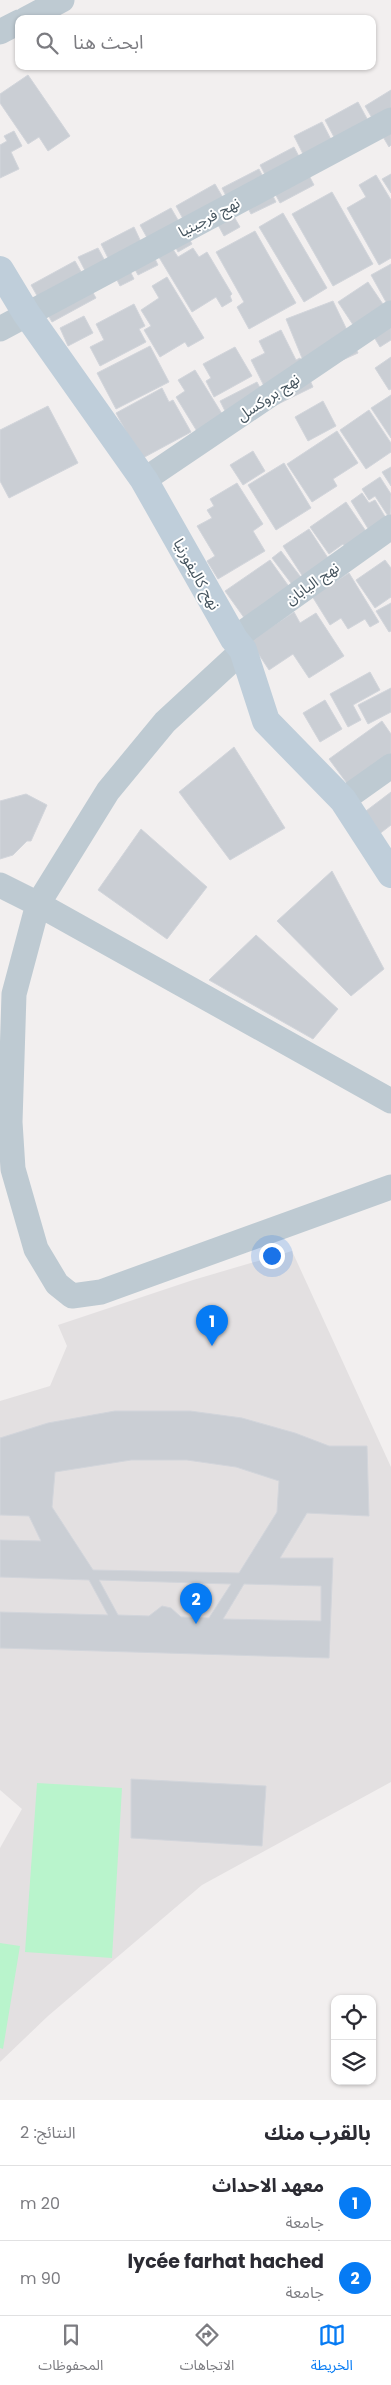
<!DOCTYPE html>
<html lang="ar">
<meta charset="utf-8">
<style>
body{margin:0;font-family:Poppins,"Noto Sans Arabic",sans-serif;background:#f2f2f3;color:#2b2b33;direction:rtl}
.controls{position:absolute;right:15px;bottom:15px;display:grid;overflow:hidden;border-radius:10px;box-shadow:0 1px 4px #0004}
.controls button{width:45px;height:45px;display:grid;place-items:center;padding:0;border:0;border-bottom:1px solid #e1e1e2;background:#fff;color:#2b2b33;font:25px sans-serif}
.you{position:absolute;left:271px;top:1255px;width:18px;height:18px;margin:-12px;border:4px solid #fff;border-radius:50%;background:#1a73e8;box-shadow:0 0 0 8px #1a73e833}
.badge{display:grid;place-items:center;width:32px;height:32px;border-radius:50%;background:#067bf4;color:#fff;font-size:16px;font-weight:700}
.pin{position:absolute;translate:-50% -41px;filter:drop-shadow(0 1px 2px #0008)}
.pin::after{content:'';position:absolute;top:26px;width:18px;height:15px;background:inherit;clip-path:polygon(0 0,100% 0,50% 100%)}
.list{margin:0;padding:0;list-style:none}
h2{display:flex;justify-content:space-between;align-items:center;height:65px;margin:0;padding:0 20px;font-size:21px}
h2 small{font-size:16px;font-weight:400;color:#7c7c81}
.list li{display:grid;grid-template-columns:32px 1fr auto;gap:15px;align-items:center;box-sizing:border-box;height:75px;padding:0 20px;border-top:1px solid #e1e1e2}
.list b{display:block;font-size:19px;white-space:nowrap}
.list p{margin:0;font-size:16px;white-space:nowrap;color:#7c7c81}
.list em{font-size:16px;font-style:normal;color:#7c7c81}
.icon{flex:none;width:28px;height:28px;fill:none;stroke:currentColor;stroke-width:2;stroke-linecap:round;stroke-linejoin:round}
.map{position:relative;flex:none;width:391px;height:2100px;overflow:hidden;direction:ltr}
.search{position:absolute;background:#fff;box-shadow:0 1px 4px #0004;left:15px;right:15px;top:15px;height:55px;display:flex;align-items:center;gap:12px;box-sizing:border-box;padding:0 18px;border-radius:10px;color:#7c7c81;font-size:19px}
.sheet{height:215px;background:#fff}
nav{display:flex;justify-content:space-around;align-items:center;box-sizing:border-box;height:70px;border-top:1px solid #e1e1e2;background:#fff;font-size:14px;color:#7c7c81}
nav a{display:grid;justify-items:center;gap:2px}
nav .on{color:#067bf4}
.map>svg:first-child{display:block}
</style>
<div class="map">
<svg width="391" height="2100" viewBox="0 0 391 2100">
<rect width="100%" height="100%" fill="#f2efef"/>
<path fill="#e3e0e1" d="M 292,1251 L 391,1467 L 391,1782 L 202,1885 L 48,2016 L 0,2062 L 0,1848 L 22,1809 L 0,1790 L 0,1401 L 50,1386 L 67,1346 L 58,1325 L 193,1280 Z"/>
<path fill="#b9f4cc" d="M 37,1783 L 122,1788 L 112,1958 L 25,1952 Z
M 0,1943 L 20,1946 L 3,2049 L 0,2048 Z"/>
<path fill="#caced4" stroke="#d2d5db" fill-rule="evenodd" d="M 28,75 L 70,136 L 48,151 L 39,137 L 28,144 L 0,103 L 0,94 Z
M 391,90 L 391,145 L 389,147 L 365,106 Z
M 358,102 L 371,126 L 344,156 L 325,120 Z
M 322,122 L 340,157 L 312,172 L 294,136 Z
M 14,131 L 22,146 L 11,152 L 19,169 L 0,178 L 0,145 L 7,141 L 4,136 Z
M 294,147 L 314,185 L 280,203 L 260,165 Z
M 259,169 L 276,202 L 251,214 L 246,204 L 233,210 L 222,188 Z
M 391,174 L 391,193 L 382,179 Z
M 376,175 L 391,200 L 391,258 L 379,265 L 347,208 L 366,197 L 359,185 Z
M 215,184 L 240,227 L 224,236 L 217,223 L 193,237 L 176,206 Z
M 332,192 L 373,264 L 333,286 L 292,214 Z
M 171,208 L 192,244 L 178,252 L 173,242 L 155,252 L 140,225 Z
M 283,213 L 327,288 L 304,302 L 259,227 Z
M 134,227 L 141,242 L 108,258 L 101,244 Z
M 255,231 L 296,303 L 249,329 L 237,307 L 244,302 L 216,252 Z
M 147,242 L 158,265 L 138,275 L 126,253 Z
M 171,246 L 178,257 L 193,248 L 199,257 L 207,252 L 232,294 L 230,296 L 232,301 L 222,307 L 216,297 L 192,312 L 157,254 Z
M 98,248 L 112,274 L 92,284 L 78,257 Z
M 122,255 L 134,279 L 120,286 L 108,262 Z
M 75,261 L 96,298 L 52,322 L 31,285 Z
M 391,264 L 391,311 L 371,275 Z
M 167,277 L 204,338 L 188,347 L 185,342 L 160,357 L 144,330 L 151,326 L 141,310 L 159,298 L 152,286 Z
M 368,282 L 391,316 L 391,340 L 380,347 L 374,337 L 365,343 L 338,302 Z
M 333,301 L 358,353 L 309,375 L 286,319 Z
M 134,304 L 145,326 L 139,329 L 146,342 L 100,366 L 90,347 L 104,340 L 96,324 Z
M 84,316 L 93,333 L 68,346 L 60,328 Z
M 281,330 L 296,360 L 300,358 L 313,387 L 274,406 L 251,360 L 265,353 L 259,341 Z
M 150,346 L 169,382 L 116,409 L 97,373 Z
M 235,347 L 252,376 L 214,397 L 206,381 L 211,378 L 203,364 Z
M 391,357 L 391,389 L 389,390 L 375,368 Z
M 195,370 L 232,430 L 206,446 L 176,397 L 185,391 L 178,380 Z
M 257,382 L 270,407 L 233,427 L 220,401 Z
M 162,388 L 169,402 L 173,400 L 191,432 L 141,459 L 116,413 Z
M 391,395 L 391,438 L 371,408 Z
M 323,401 L 336,426 L 308,441 L 295,417 Z
M 48,406 L 78,463 L 9,498 L 0,481 L 0,430 Z
M 369,410 L 391,443 L 391,452 L 366,469 L 340,430 Z
M 337,431 L 358,463 L 333,479 L 337,486 L 312,502 L 287,464 Z
M 253,451 L 265,471 L 243,485 L 230,465 Z
M 284,463 L 311,508 L 276,530 L 248,485 Z
M 391,467 L 391,486 L 382,472 Z
M 380,477 L 391,494 L 390,519 L 375,496 L 369,500 L 362,489 Z
M 237,483 L 263,524 L 253,531 L 265,551 L 218,579 L 207,561 L 215,556 L 197,526 L 212,518 L 207,510 L 214,506 L 210,499 Z
M 362,493 L 369,503 L 375,500 L 389,523 L 372,535 L 351,501 Z
M 346,502 L 370,537 L 349,552 L 343,544 L 329,554 L 310,527 Z
M 309,529 L 328,558 L 307,583 L 283,546 Z
M 281,551 L 303,580 L 294,587 L 272,558 Z
M 270,560 L 290,588 L 245,619 L 225,591 Z
M 385,560 L 391,568 L 391,597 L 375,608 L 356,580 Z
M 349,573 L 379,622 L 370,627 L 365,619 L 348,629 L 341,618 L 330,625 L 312,596 Z
M 391,603 L 391,631 L 389,632 L 376,611 Z
M 294,612 L 300,623 L 316,613 L 344,656 L 309,678 L 293,654 L 269,670 L 250,641 Z
M 370,672 L 380,690 L 353,705 L 361,720 L 348,727 L 330,694 Z
M 391,688 L 391,712 L 368,724 L 358,705 Z
M 325,700 L 342,729 L 320,742 L 303,713 Z
M 382,721 L 391,734 L 391,756 L 349,786 L 329,759 Z
M 234,747 L 285,828 L 230,860 L 179,792 Z
M 391,792 L 391,825 L 378,835 L 362,814 Z
M 26,794 L 47,805 L 31,841 L 27,841 L 13,855 L 0,859 L 0,801 Z
M 141,829 L 207,887 L 167,939 L 98,890 Z
M 332,871 L 384,969 L 351,996 L 277,921 Z
M 256,935 L 338,1009 L 313,1039 L 209,980 Z
M 115,1411 L 190,1411 L 242,1418 L 295,1433 L 329,1446 L 367,1446 L 369,1516 L 307,1513 L 280,1558 L 333,1558 L 329,1658 L 0,1648 L 0,1612 L 108,1615 L 89,1580 L 0,1577 L 0,1540 L 41,1541 L 29,1516 L 0,1515 L 0,1438 L 48,1423 ZM 131,1460 L 187,1460 L 236,1467 L 279,1481 L 277,1512 L 239,1573 L 93,1570 L 52,1507 L 55,1472 ZM 99,1580 L 231,1584 L 209,1618 L 181,1617 L 171,1608 L 162,1606 L 149,1616 L 118,1615 ZM 244,1584 L 321,1586 L 321,1621 L 223,1619 Z
M 131,1779 L 266,1786 L 262,1846 L 131,1838 Z"/>
<g fill="none" stroke-linecap="round" stroke-linejoin="round">
<path stroke="#becad2" stroke-width="25" d="M 26,19 L 62,0
M 0,32 L 19,22
M 0,329 L 391,120
M 144,480 L 391,313
M 234,639 L 391,527
M 243,650 L 165,722 L 108,791 L 38,904 L 14,994 L 10,1122 L 13,1169 L 36,1249 L 57,1284 L 72,1296 L 101,1292 L 391,1187
M 343,800 L 391,766
M 0,885 L 38,904 L 391,1101"/>
<path stroke="#bfceda" stroke-width="28" d="M 0,270 L 26,313 L 144,480 L 234,639 L 243,650 L 266,721 L 343,800 L 391,874"/>
</g>
<g text-anchor="middle" dominant-baseline="central" stroke-width="4" stroke-linejoin="round" paint-order="stroke">
<g font-size="15" fill="#45545e" stroke="#fff">
<text transform="translate(209 217) rotate(-28)">نهج فرجينيا</text>
<text transform="translate(268 397) rotate(-34)">نهج بروكسل</text>
<text transform="translate(197 574) rotate(61)">نهح كاليفورنيا</text>
<text transform="translate(312 583) rotate(-35)">نهج اليابان</text>
</g>
</g>
</svg>
<div class="controls">
<button><svg class="icon" aria-label="locate" viewBox="0 0 24 24"><circle cx="12" cy="12" r="6"/><path d="M12 2v4M12 18v4M2 12h4M18 12h4"/></svg></button>
<button><svg class="icon" aria-label="layers" viewBox="0 0 24 24"><path d="M12 4l9 5-9 5-9-5zM3 14l9 5 9-5"/></svg></button>
</div>
<div class="you"></div>
<div class="pin badge" style="left:212px;top:1346px">1</div>
<div class="pin badge" style="left:196px;top:1624px">2</div>
<div class="search"><svg class="icon" aria-label="search" viewBox="0 0 24 24"><circle cx="10" cy="10" r="6"/><path d="M15 15l6 6"/></svg>ابحث هنا</div>
</div>
<section class="sheet">
<h2>بالقرب منك<small>النتائج: 2</small></h2>
<ul class="list">
<li><span class="badge">1</span><div><b>معهد الاحداث</b><p>جامعة</p></div><em>20 m</em></li>
<li><span class="badge">2</span><div><b>lycée farhat hached</b><p>جامعة</p></div><em>90 m</em></li>
</ul>
</section>
<nav>
<a class="on"><svg class="icon" aria-label="map" viewBox="0 0 24 24"><path d="M3 6l6-2 6 2 6-2v14l-6 2-6-2-6 2zM9 4v14M15 6v14"/></svg>الخريطة</a>
<a><svg class="icon" aria-label="directions" viewBox="0 0 24 24"><path d="M12 3l9 9-9 9-9-9zM9 14v-3h6M13 9l2 2-2 2"/></svg>الاتجاهات</a>
<a><svg class="icon" aria-label="saved" viewBox="0 0 24 24"><path d="M7 4h10v16l-5-4-5 4z"/></svg>المحفوظات</a>
</nav>
